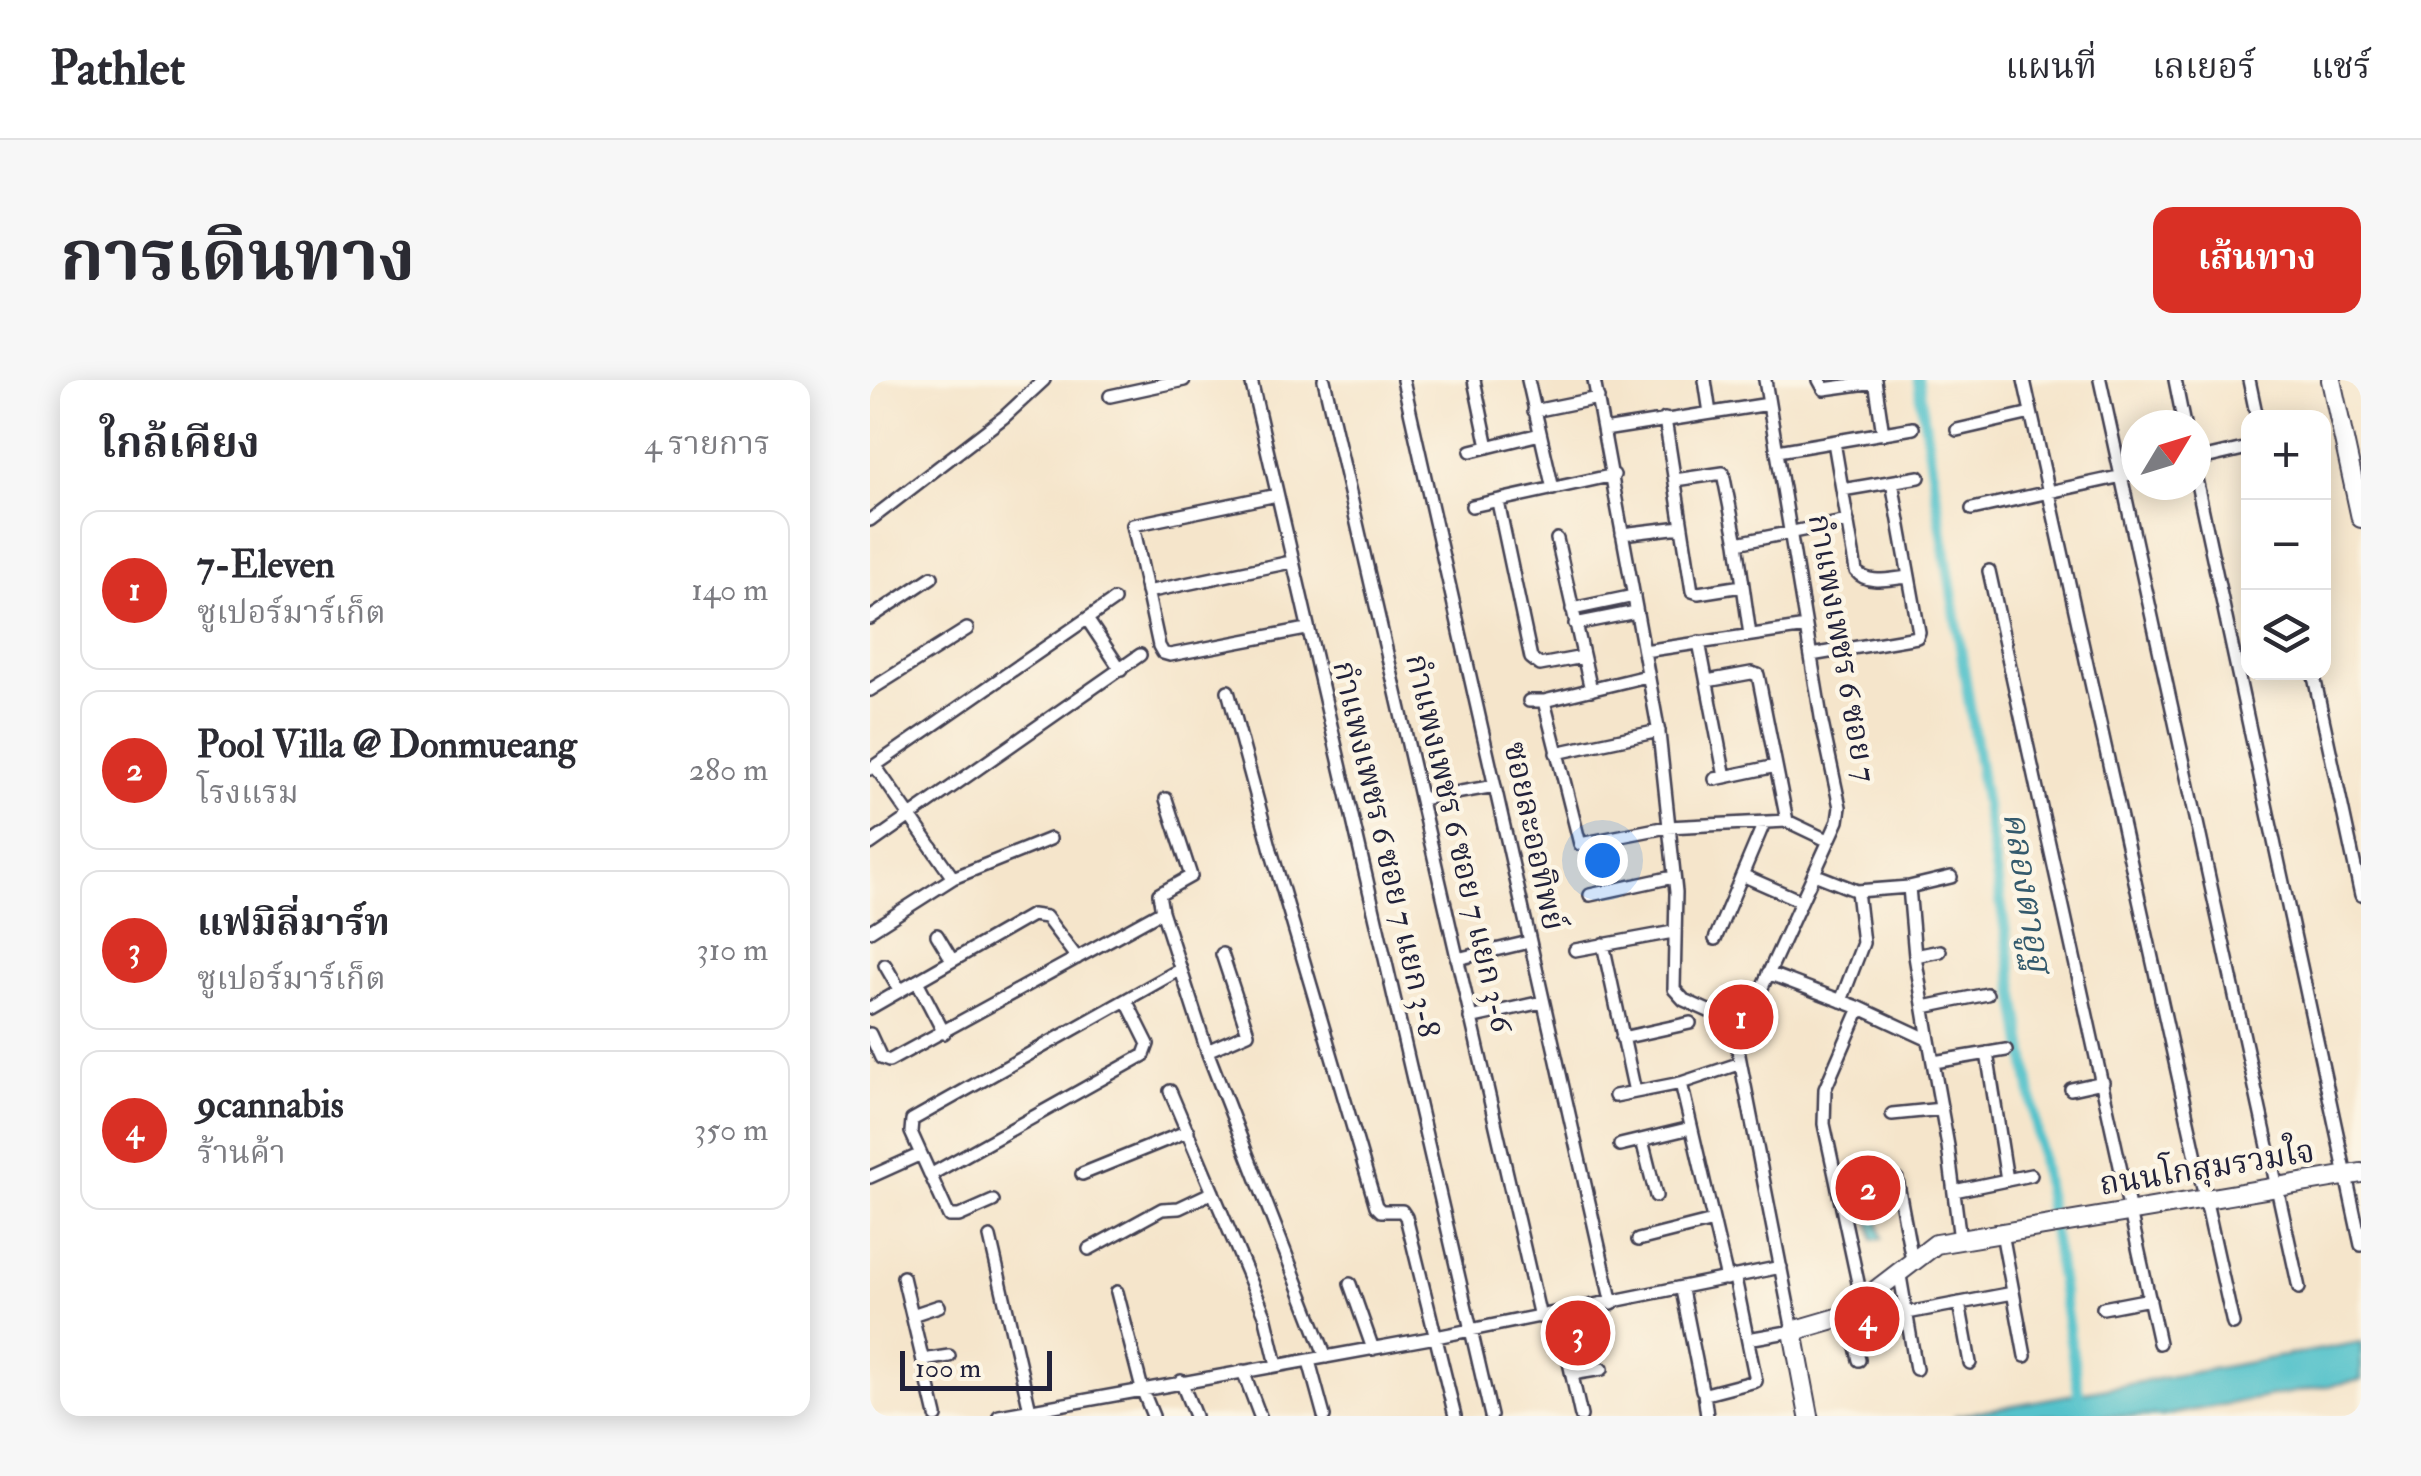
<!DOCTYPE html>
<html lang="th">
<meta charset="utf-8">
<style>
body{margin:0;font-family:"IM FELL Double Pica","Noto Serif Thai",serif;background:#f7f7f7;color:#2b2b33}
.controls{position:absolute;right:30px;top:30px;display:grid;overflow:hidden;border-radius:20px;box-shadow:0 5px 25px #0003}
.controls button{width:90px;height:90px;display:grid;place-items:center;padding:0;border:0;border-bottom:2px solid #e1e1e2;background:#fff;color:#2b2b33;font:50px sans-serif}
.compass{position:absolute;left:1251px;top:30px;width:90px;height:90px;border-radius:50%;background:#fff;box-shadow:0 5px 25px #0003;rotate:52deg}
.scale{position:absolute;left:30px;bottom:25px;width:152px;box-sizing:border-box;padding-left:10px;border:5px solid #22223b;border-top:0;font-size:28px;line-height:35px;white-space:nowrap;color:#22223b;-webkit-text-stroke:8px #fcf5e5;paint-order:stroke}
.you{position:absolute;left:732px;top:480px;width:35px;height:35px;margin:-25px;border:8px solid #fff;border-radius:50%;background:#1a73e8;box-shadow:0 0 0 15px #1a73e833}
.badge{display:grid;place-items:center;width:65px;height:65px;border-radius:50%;background:#d93025;color:#fff;font-size:32px;font-weight:700}
.pin{position:absolute;translate:-50% -50%;border:5px solid #fff;box-shadow:0 2px 10px #0006}
.list{margin:0;padding:0;list-style:none}
h2{display:flex;justify-content:space-between;align-items:center;height:130px;margin:0;padding:0 40px;font-size:42px}
h2 small{font-size:32px;font-weight:400;color:#7c7c81}
.list li{display:grid;grid-template-columns:65px 1fr auto;gap:30px;align-items:center;box-sizing:border-box;height:160px;margin:0 20px 20px;padding:0 20px;border:2px solid #e1e1e2;border-radius:20px}
.list b{display:block;font-size:38px;white-space:nowrap}
.list p{margin:0;font-size:32px;white-space:nowrap;color:#7c7c81}
.list em{font-size:32px;font-style:normal;color:#7c7c81}
.icon{flex:none;width:55px;height:55px;fill:none;stroke:currentColor;stroke-width:2;stroke-linecap:round;stroke-linejoin:round}
.map{position:relative;flex:none;width:1491px;height:1036px;overflow:hidden;border-radius:20px}
header{display:flex;align-items:center;gap:60px;box-sizing:border-box;height:140px;padding:0 50px;background:#fff;border-bottom:2px solid #e1e1e2}
header strong{font-size:48px}
nav{display:flex;gap:55px;margin-inline-start:auto;font-size:35px}
.intro{display:flex;align-items:center;justify-content:space-between;box-sizing:border-box;height:240px;padding:0 60px}
h1{margin:0;font-size:70px}
.button{padding:25px 45px;border-radius:20px;background:#d93025;color:#fff;font-size:35px;font-weight:700}
main{display:flex;gap:60px;padding:0 60px}
aside{flex:1;background:#fff;border-radius:20px;box-shadow:0 5px 25px #0003}
.map>svg:first-child{display:block}
</style>
<header>
<strong>Pathlet</strong>
<nav><a>แผนที่</a><a>เลเยอร์</a><a>แชร์</a></nav>
</header>
<div class="intro"><h1>การเดินทาง</h1><a class="button">เส้นทาง</a></div>
<main>
<aside>
<h2>ใกล้เคียง<small>4 รายการ</small></h2>
<ul class="list">
<li><span class="badge">1</span><div><b>7-Eleven</b><p>ซูเปอร์มาร์เก็ต</p></div><em>140 m</em></li>
<li><span class="badge">2</span><div><b>Pool Villa @ Donmueang</b><p>โรงแรม</p></div><em>280 m</em></li>
<li><span class="badge">3</span><div><b>แฟมิลี่มาร์ท</b><p>ซูเปอร์มาร์เก็ต</p></div><em>310 m</em></li>
<li><span class="badge">4</span><div><b>9cannabis</b><p>ร้านค้า</p></div><em>350 m</em></li>
</ul>
</aside>
<div class="map">
<svg width="1491" height="1036" viewBox="0 0 1491 1036">
<rect width="100%" height="100%" fill="#fcf5e5"/>
<filter id="ink" filterUnits="userSpaceOnUse"><feTurbulence type="fractalNoise" baseFrequency=".01" numOctaves="2"/><feDisplacementMap in="SourceGraphic" scale="20" xChannelSelector="R" yChannelSelector="G"/><feConvolveMatrix kernelMatrix="1 2 1 2 8 2 1 2 1" color-interpolation-filters="sRGB"/></filter>
<filter id="wash" filterUnits="userSpaceOnUse"><feTurbulence type="fractalNoise" baseFrequency=".0048" numOctaves="4" result="noise"/><feDisplacementMap in="SourceGraphic" scale="40" xChannelSelector="R" yChannelSelector="G"/><feGaussianBlur stdDeviation="2.25" result="paint"/><feColorMatrix in="noise" values="0 0 0 0 0 0 0 0 0 0 0 0 0 0 0 0 0 1.4 0 .05"/><feComposite in="paint" operator="in"/></filter>
<g filter="url(#wash)">
<rect width="100%" height="100%" fill="#f5e5cb"/>
<path fill="#54c2cb" stroke="#3b7283" stroke-width="2.5" d="M 1004,814 L 1012,859 L 1003,860 L 995,815 Z
M 1491,962 L 1491,1000 L 1292,1036 L 1083,1036 Z"/>
<g fill="none" stroke-linecap="round" stroke-linejoin="round">
<path stroke="#54c2cb" stroke-width="11" d="M 1048,0 L 1211,1028"/>
</g>
</g>
<g filter="url(#ink)">
<g fill="none" stroke-linecap="round" stroke-linejoin="round">
<g stroke="#423f51" stroke-width="16">
<path id="street" d="M 381,0 L 621,1036
M 454,0 L 670,937
M 533,0 L 742,924
M 604,0 L 618,67
M 658,0 L 683,109
M 724,0 L 789,353 L 806,512 L 804,609 L 814,620 L 874,647
M 835,0 L 840,33
M 949,0 L 954,9 L 1005,2
M 1005,0 L 1013,54
M 1154,0 L 1363,944
M 1230,0 L 1429,908
M 1305,0 L 1314,45
M 1379,0 L 1387,38
M 240,16 L 314,0
M 664,31 L 728,18
M 795,39 L 822,211 L 828,213 L 872,206
M 734,50 L 899,24
M 1087,50 L 1161,33
M 964,62 L 986,191 C 998,206 1022,198 1039,197
M 601,71 L 670,54
M 908,71 L 1043,48
M 1326,80 L 1378,68
M 1326,99 L 1491,865
M 805,100 L 853,93 L 867,163
M 972,110 L 1049,97
M 407,115 L 263,145 L 289,266 L 293,273 L 300,275 L 436,249
M 628,122 L 661,278 L 670,285 L 713,277
M 602,126 L 744,95
M 1102,129 L 1266,93
M 0,140 L 134,37 L 174,0
M 752,154 L 811,147
M 687,159 L 721,310
M 1119,191 L 1289,963
M 277,212 L 421,182
M 702,229 L 764,216
M 0,238 L 62,197
M 217,239 L 251,290
M 705,244 L 766,232
M 880,255 L 867,163 L 978,141
M 829,262 L 855,397
M 774,271 L 936,247
M 941,275 L 1047,257 L 1049,252 L 1022,102
M 1443,292 L 1491,515
M 837,301 L 881,293 L 888,295 L 917,441
M 0,310 L 97,249
M 358,311 L 401,470 L 506,826 L 511,831 L 532,831 L 536,837 L 585,1036
M 659,321 L 674,321 L 777,296
M 674,321 L 710,464 L 797,447 L 917,441 L 959,461
M 686,373 L 789,351
M 5,386 L 83,498
M 0,389 L 244,220
M 845,399 L 906,386
M 296,419 L 321,496 L 289,514 L 292,531 L 337,671 L 456,977
M 551,419 L 625,406
M 0,464 L 270,275
M 944,494 L 987,511
M 872,495 L 931,521
M 1039,507 L 1081,497
M 720,515 L 803,497
M 0,551 L 83,498 L 180,459
M 67,555 L 82,580
M 845,559 L 894,443
M 733,564 L 765,712
M 705,570 L 803,552
M 1045,576 L 1070,571
M 587,579 L 659,562
M 15,585 L 30,611
M 898,593 L 990,628 L 1059,660 L 1078,766 L 1090,860
M 47,601 L 74,653
M 971,621 L 993,563 L 987,511 L 1039,507 L 1045,576 L 1059,660
M 1054,627 L 1117,614
M 0,628 L 162,535 L 176,537 L 207,578
M 990,628 L 955,709 L 954,744 L 992,921
M 600,638 L 672,622
M 0,654 L 11,678 L 19,681 L 292,531
M 752,658 L 820,643
M 337,671 L 378,653 L 352,574
M 1117,673 L 1137,800
M 1064,682 L 1136,670
M 811,703 L 857,899
M 1201,709 L 1233,702
M 300,711 L 395,935 L 407,985
M 745,716 L 811,703 L 868,684
M 1022,734 L 1072,729
M 772,760 L 786,816
M 750,765 L 821,748
M 212,794 L 318,751
M 60,795 L 274,675 L 278,664 L 256,620
M 0,797 L 51,774
M 966,799 L 1015,790 L 1027,799 L 1042,880
M 1084,811 L 1161,795
M 123,821 L 89,836 L 79,836 L 41,752 L 42,740 L 309,590
M 1132,853 L 1155,976
M 120,857 L 160,1030
M 768,860 L 843,841
M 219,869 L 292,829 L 309,828 L 343,812
M 1029,890 L 1046,989
M 33,897 L 66,1036
M 480,904 L 503,969
M 812,910 L 832,1010 L 836,1014 L 886,1001 L 865,898
M 247,912 L 272,1009 L 283,1036
M 1089,923 L 1100,983
M 1233,928 L 1280,919
M 978,932 L 989,980
M 688,933 L 711,1036
M 1037,933 L 1143,913
M 42,935 L 69,926
M 878,959 L 923,951 L 868,670 L 874,647 L 968,441 L 970,427 L 952,343 L 895,0
M 53,980 L 79,976
M 439,981 L 454,1036
M 373,991 L 390,1036
M 702,994 L 732,989
M 311,1001 L 325,1036
M 834,1013 L 837,1036
M 129,1036 L 566,957 L 911,887"/>
</g>
<g stroke="#423f51" stroke-width="22">
<path id="secondary" d="M 1461,0 L 1491,138
M 939,1036 L 923,951 L 971,937 L 1066,864 L 1491,793"/>
</g>
<use href="#street" stroke="#fff" stroke-width="11"/>
<use href="#secondary" stroke="#fff" stroke-width="18"/>
</g>
</g>
<g text-anchor="middle" dominant-baseline="central" stroke-width="9" stroke-linejoin="round" paint-order="stroke">
<g font-size="32" fill="#22223b" stroke="#fcf5e5">
<text transform="translate(972 268) rotate(80)">กำแพงเพชร 6 ซอย 7</text>
<text transform="translate(664 456) rotate(78)">ซอยละออทิพย์</text>
<text transform="translate(589 463) rotate(77)">กำแพงเพชร 6 ซอย 7 แยก 3-6</text>
<text transform="translate(516 469) rotate(77)">กำแพงเพชร 6 ซอย 7 แยก 3-8</text>
<text transform="translate(1337 788) rotate(-9)">ถนนโกสุมรวมใจ</text>
</g>
<g font-size="35" font-style="italic" fill="#345a6d" stroke="#fcf5e5">
<text transform="translate(1157 512) rotate(81)">คลองตาอูฐ</text>
</g>
</g>
</svg>
<div class="controls">
<button>+</button>
<button>−</button>
<button><svg class="icon" aria-label="layers" viewBox="0 0 24 24"><path d="M12 4l9 5-9 5-9-5zM3 14l9 5 9-5"/></svg></button>
</div>
<svg class="compass" viewBox="-18 -18 36 36"><path d="M0-13l5 13h-10z" fill="#e53935"/><path d="M0 13l5-13h-10z" fill="#7c7c81"/></svg>
<div class="scale">100 m</div>
<div class="you"></div>
<div class="pin badge" style="left:871px;top:637px">1</div>
<div class="pin badge" style="left:998px;top:808px">2</div>
<div class="pin badge" style="left:708px;top:953px">3</div>
<div class="pin badge" style="left:997px;top:939px">4</div>
</div>
</main>
